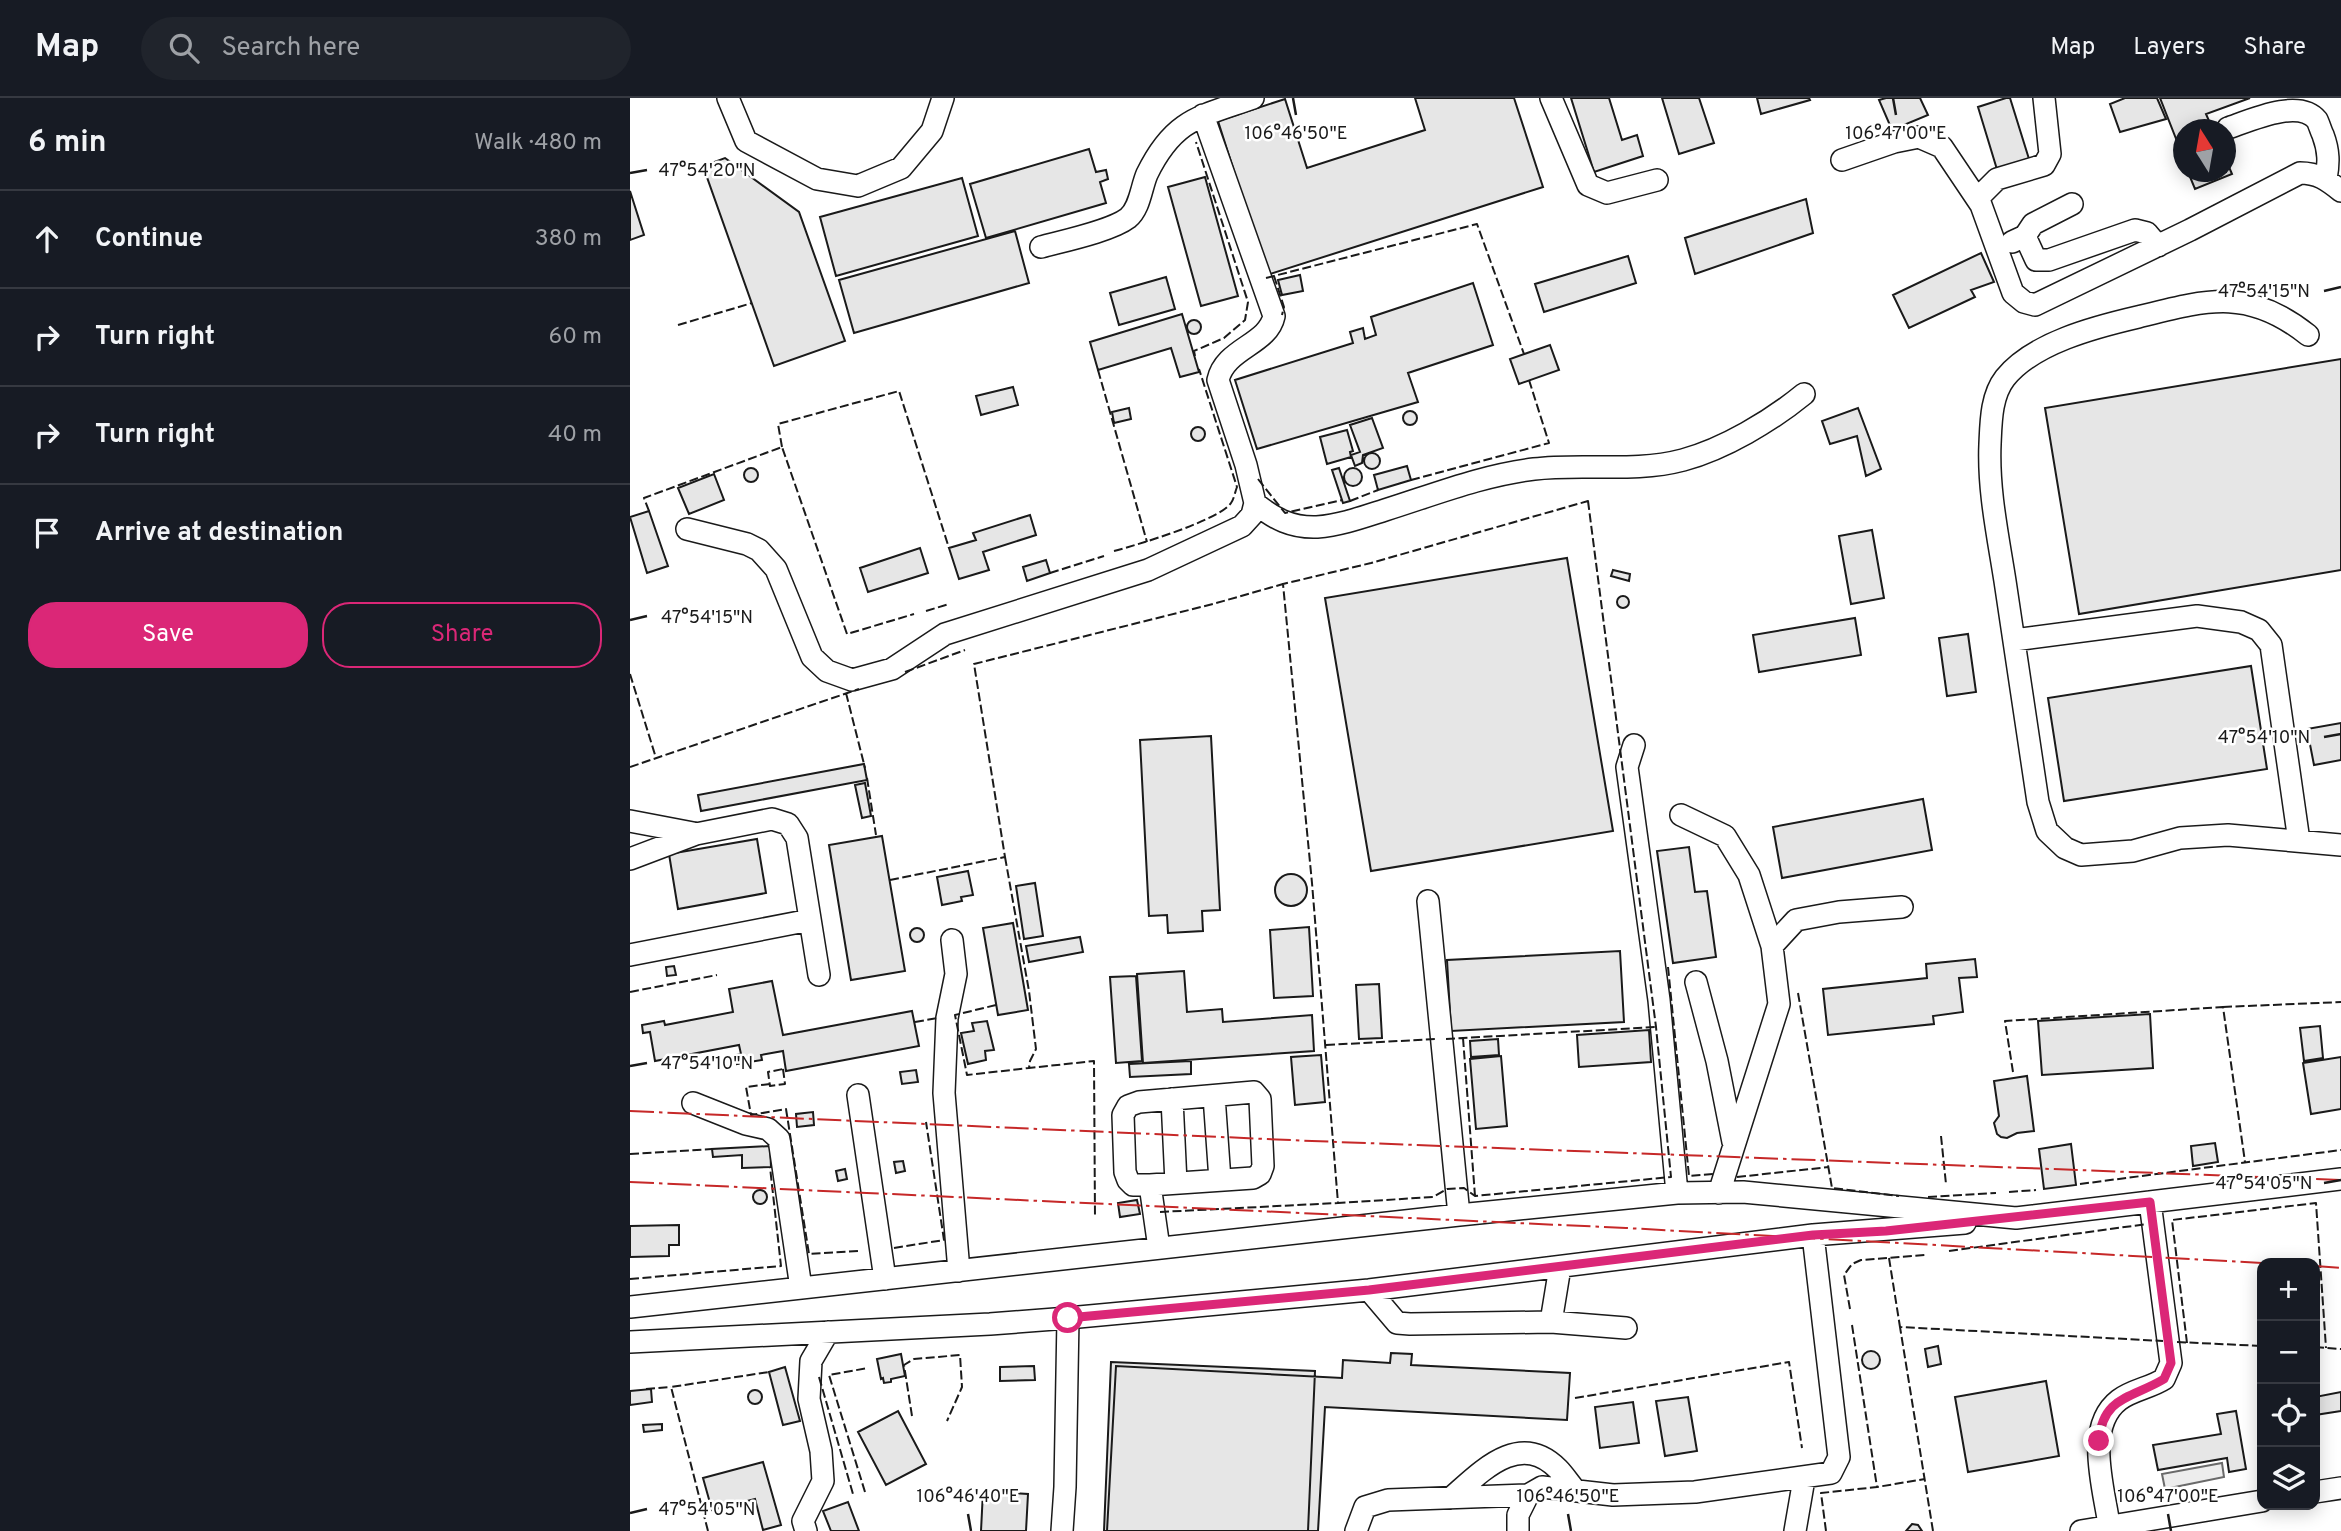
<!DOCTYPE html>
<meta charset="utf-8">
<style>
body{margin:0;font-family:Overpass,sans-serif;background:#20242c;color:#f1f3f6}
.controls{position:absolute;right:21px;bottom:21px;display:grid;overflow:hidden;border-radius:14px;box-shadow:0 4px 18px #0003}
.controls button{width:63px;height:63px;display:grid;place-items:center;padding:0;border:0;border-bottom:2px solid #363941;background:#171b24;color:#f1f3f6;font:35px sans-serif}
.compass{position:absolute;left:1543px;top:21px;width:63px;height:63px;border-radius:50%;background:#171b24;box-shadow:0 4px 18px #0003;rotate:349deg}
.stop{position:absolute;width:21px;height:21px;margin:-16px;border:5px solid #db2777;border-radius:50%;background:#fff}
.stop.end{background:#db2777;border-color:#fff;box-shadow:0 2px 7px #0008}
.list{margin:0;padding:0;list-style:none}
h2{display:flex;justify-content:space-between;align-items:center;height:91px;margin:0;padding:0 28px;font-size:30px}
h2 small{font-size:23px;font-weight:400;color:#9ea1a6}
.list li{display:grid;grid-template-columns:46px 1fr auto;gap:21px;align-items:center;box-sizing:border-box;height:98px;padding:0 28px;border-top:2px solid #363941}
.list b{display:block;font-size:26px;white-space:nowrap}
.list em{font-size:23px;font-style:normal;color:#9ea1a6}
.actions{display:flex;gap:14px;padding:21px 28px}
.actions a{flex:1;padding:16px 0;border:2px solid #db2777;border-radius:28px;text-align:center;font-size:24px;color:#db2777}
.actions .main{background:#db2777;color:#fff}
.icon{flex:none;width:38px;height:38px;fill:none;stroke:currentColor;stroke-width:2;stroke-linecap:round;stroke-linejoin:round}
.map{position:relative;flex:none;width:1711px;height:1433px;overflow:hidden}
header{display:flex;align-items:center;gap:42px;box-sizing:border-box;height:98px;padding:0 35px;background:#171b24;border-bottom:2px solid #363941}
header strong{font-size:33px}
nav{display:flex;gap:38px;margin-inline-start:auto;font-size:24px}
.search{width:490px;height:63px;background:#20242c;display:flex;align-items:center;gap:18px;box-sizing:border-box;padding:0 24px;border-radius:38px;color:#9ea1a6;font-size:26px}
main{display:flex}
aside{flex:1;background:#171b24}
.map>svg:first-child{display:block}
</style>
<header>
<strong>Map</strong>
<div class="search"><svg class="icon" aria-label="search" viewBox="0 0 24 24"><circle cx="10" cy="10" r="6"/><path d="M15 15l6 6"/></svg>Search here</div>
<nav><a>Map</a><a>Layers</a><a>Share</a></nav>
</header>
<main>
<aside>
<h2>6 min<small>Walk · 480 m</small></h2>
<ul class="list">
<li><svg class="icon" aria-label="ahead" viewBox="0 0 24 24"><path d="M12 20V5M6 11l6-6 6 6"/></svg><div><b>Continue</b></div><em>380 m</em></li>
<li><svg class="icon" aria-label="right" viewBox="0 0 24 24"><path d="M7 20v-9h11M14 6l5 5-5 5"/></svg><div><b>Turn right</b></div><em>60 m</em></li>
<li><svg class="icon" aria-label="right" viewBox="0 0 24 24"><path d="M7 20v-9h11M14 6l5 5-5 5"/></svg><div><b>Turn right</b></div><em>40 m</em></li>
<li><svg class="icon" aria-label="arrive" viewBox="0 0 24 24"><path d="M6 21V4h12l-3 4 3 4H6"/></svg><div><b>Arrive at destination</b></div></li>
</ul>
<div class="actions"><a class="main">Save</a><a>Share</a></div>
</aside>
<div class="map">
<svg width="1711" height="1433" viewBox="0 0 1711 1433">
<rect width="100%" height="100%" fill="#fff"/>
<path fill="#ededed" stroke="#6a6a6a" stroke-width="2" d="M 1592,1365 L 1594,1379 L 1535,1391 L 1532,1376 Z"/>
<path fill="#e6e6e6" stroke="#1a1a1a" stroke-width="2" d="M 785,0 L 884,0 L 913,89 L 637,177 L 588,23 L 655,1 L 677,70 L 795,32 Z
M 941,0 L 979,0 L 992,42 L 1007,37 L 1013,58 L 964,74 Z
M 1032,0 L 1069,0 L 1084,45 L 1049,56 Z
M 1127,0 L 1179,0 L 1180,2 L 1131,16 Z
M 1256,0 L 1290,0 L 1298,17 L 1262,32 L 1249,2 Z
M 1376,0 L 1380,0 L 1399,61 L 1369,78 L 1348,9 Z
M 1495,0 L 1527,0 L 1536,21 L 1490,34 L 1480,6 Z
M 1530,0 L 1620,0 L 1576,16 L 1583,32 L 1554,32 L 1554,61 Z
M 459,51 L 466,74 L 476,72 L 478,81 L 470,84 L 476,105 L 356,140 L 340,86 Z
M 95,60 L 169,114 L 215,243 L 144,268 L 73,68 Z
M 1596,62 L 1602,76 L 1565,91 L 1558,74 L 1596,74 Z
M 575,79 L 608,198 L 571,208 L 538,89 Z
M 332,80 L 348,138 L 206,178 L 190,119 Z
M 0,93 L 14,137 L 0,142 Z
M 1176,101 L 1183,135 L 1065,176 L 1055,140 Z
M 385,133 L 399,185 L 224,235 L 209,182 Z
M 1351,155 L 1364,184 L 1341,192 L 1345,199 L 1279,230 L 1263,197 Z
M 998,158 L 1006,185 L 914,214 L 905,186 Z
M 670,177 L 673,193 L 652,197 L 648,182 Z
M 536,179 L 545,211 L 489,227 L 480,195 Z
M 843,185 L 863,247 L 778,275 L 788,304 L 627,351 L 605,282 L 723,245 L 720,234 L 733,230 L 735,241 L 746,237 L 741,219 Z
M 552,216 L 569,274 L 550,279 L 541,250 L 468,272 L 460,244 Z
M557 229a7 7 0 1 1 14 0a7 7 0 1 1-14 0Z
M 920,247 L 929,272 L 889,286 L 880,261 Z
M 1711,261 L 1711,472 L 1449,516 L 1415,310 Z
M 383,289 L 388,307 L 351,317 L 346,298 Z
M 499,310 L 501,321 L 484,325 L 482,314 Z
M 1228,310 L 1251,371 L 1236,378 L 1227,338 L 1200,346 L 1192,323 Z
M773 320a7 7 0 1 1 14 0a7 7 0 1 1-14 0Z
M 742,320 L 753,350 L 733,357 L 732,365 L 725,368 L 721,357 L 730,354 L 720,327 Z
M561 336a7 7 0 1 1 14 0a7 7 0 1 1-14 0Z
M 717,332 L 723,353 L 720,354 L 721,359 L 697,366 L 690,339 Z
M734 363a8 8 0 1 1 16 0a8 8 0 1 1-16 0Z
M 777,368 L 781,382 L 748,392 L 744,377 Z
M 709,370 L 720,403 L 713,405 L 702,372 Z
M714 379a9 9 0 1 1 18 0a9 9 0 1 1-18 0Z
M114 377a7 7 0 1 1 14 0a7 7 0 1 1-14 0Z
M 84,376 L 94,402 L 59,416 L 48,390 Z
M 19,413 L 38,468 L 17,475 L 0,419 Z
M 400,417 L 406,437 L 353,454 L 359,472 L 329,481 L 319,450 L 346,442 L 343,435 Z
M 1242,432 L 1254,500 L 1221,506 L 1209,438 Z
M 290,450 L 298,475 L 238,494 L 230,470 Z
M 937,460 L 983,733 L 741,773 L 695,500 Z
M 416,462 L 420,475 L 397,483 L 393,469 Z
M 983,472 L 1000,476 L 999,483 L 981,478 Z
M987 504a6 6 0 1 1 12 0a6 6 0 1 1-12 0Z
M 1225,520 L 1231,557 L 1129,574 L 1123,537 Z
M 1338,536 L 1346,594 L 1317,598 L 1309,540 Z
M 1621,568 L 1637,671 L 1434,703 L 1418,600 Z
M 1711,625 L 1711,662 L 1684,667 L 1677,631 Z
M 581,638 L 590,812 L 572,813 L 573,833 L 538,835 L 537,817 L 519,818 L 510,642 Z
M 234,666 L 237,682 L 71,713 L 68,697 Z
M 235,685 L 241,718 L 232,720 L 225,687 Z
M 1293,701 L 1302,752 L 1152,780 L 1143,729 Z
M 252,738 L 275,873 L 221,882 L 199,747 Z
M 127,741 L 136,795 L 48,811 L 39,756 Z
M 1059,749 L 1065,794 L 1077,793 L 1086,859 L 1043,865 L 1027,753 Z
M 338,773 L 343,797 L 331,799 L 332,803 L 312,807 L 307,779 Z
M645 792a16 16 0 1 1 32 0a16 16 0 1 1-32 0Z
M 405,785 L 413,838 L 394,841 L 386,788 Z
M 383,825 L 398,912 L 368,917 L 353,830 Z
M 679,829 L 683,898 L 644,900 L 640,832 Z
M280 837a7 7 0 1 1 14 0a7 7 0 1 1-14 0Z
M 450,839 L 453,854 L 399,864 L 396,848 Z
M 990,853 L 994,924 L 821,933 L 817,862 Z
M 1345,861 L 1347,879 L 1329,880 L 1333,914 L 1303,918 L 1304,926 L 1198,937 L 1193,891 L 1297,880 L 1296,866 Z
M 44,868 L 46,877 L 37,878 L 36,869 Z
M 554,873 L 557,914 L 592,911 L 593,924 L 682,917 L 684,953 L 513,965 L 507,876 Z
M 506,878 L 512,963 L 486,965 L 480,879 Z
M 142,883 L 153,937 L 282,913 L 289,948 L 156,973 L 153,953 L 131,957 L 132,962 L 107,966 L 106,957 L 111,956 L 109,947 L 25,963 L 20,934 L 13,935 L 12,927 L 34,923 L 35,927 L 103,914 L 99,891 Z
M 749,886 L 752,940 L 729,941 L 726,887 Z
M 1520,916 L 1523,970 L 1412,977 L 1408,923 Z
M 357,923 L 364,952 L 355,953 L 356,962 L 338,966 L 331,935 L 344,933 L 342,925 Z
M 1690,928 L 1693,960 L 1674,963 L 1670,930 Z
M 1019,932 L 1021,964 L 949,969 L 947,937 Z
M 868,941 L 869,957 L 841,959 L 840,943 Z
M 691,957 L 695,1004 L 665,1007 L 661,959 Z
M 871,958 L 877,1028 L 846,1031 L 840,961 Z
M 1711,959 L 1711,1011 L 1681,1016 L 1673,965 Z
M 561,963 L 561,976 L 500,979 L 499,966 Z
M 286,972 L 288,984 L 272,986 L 270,974 Z
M 1397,978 L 1404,1033 L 1387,1035 L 1377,1040 L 1371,1039 L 1367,1036 L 1364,1025 L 1369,1018 L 1364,983 Z
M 183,1014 L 184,1027 L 167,1029 L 166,1016 Z
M 1585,1045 L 1588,1064 L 1563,1068 L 1561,1048 Z
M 1441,1046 L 1446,1087 L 1414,1091 L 1409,1051 Z
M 140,1048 L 141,1069 L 112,1070 L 112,1057 L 83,1059 L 82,1051 Z
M 273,1063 L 275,1073 L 266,1075 L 264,1064 Z
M 215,1071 L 217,1081 L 208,1083 L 206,1073 Z
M123 1099a7 7 0 1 1 14 0a7 7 0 1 1-14 0Z
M 507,1102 L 510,1116 L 490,1119 L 488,1105 Z
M 49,1127 L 49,1147 L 39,1147 L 39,1158 L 0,1159 L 0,1128 Z
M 1308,1248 L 1311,1266 L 1298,1269 L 1295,1251 Z
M1232 1262a9 9 0 1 1 18 0a9 9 0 1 1-18 0Z
M 761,1255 L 782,1256 L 781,1267 L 940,1275 L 937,1322 L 695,1309 L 688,1433 L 477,1433 L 486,1268 L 712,1280 L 713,1262 L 760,1265 Z
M 271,1256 L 275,1278 L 261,1281 L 261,1284 L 254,1285 L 253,1280 L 251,1281 L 247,1261 Z
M 481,1264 L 685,1273 L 678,1433 L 474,1433 Z
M 404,1268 L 405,1282 L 370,1283 L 370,1269 Z
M 155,1269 L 170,1323 L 153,1327 L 139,1274 Z
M 1416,1283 L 1429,1358 L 1338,1374 L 1325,1299 Z
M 21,1291 L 22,1304 L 0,1307 L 0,1293 Z
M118 1299a7 7 0 1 1 14 0a7 7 0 1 1-14 0Z
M 1711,1294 L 1711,1313 L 1685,1317 L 1685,1299 Z
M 1058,1299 L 1067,1353 L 1035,1358 L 1026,1303 Z
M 1003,1304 L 1009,1345 L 970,1350 L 965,1309 Z
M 268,1313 L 296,1366 L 256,1387 L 228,1334 Z
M 1606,1313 L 1616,1371 L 1599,1374 L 1597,1360 L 1528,1372 L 1523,1347 L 1591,1336 L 1587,1316 Z
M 32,1326 L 32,1332 L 14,1334 L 13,1327 Z
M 133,1364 L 151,1427 L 133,1432 L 125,1401 L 82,1412 L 73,1380 Z
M 353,1393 L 398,1396 L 396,1433 L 351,1433 Z
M 218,1404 L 229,1433 L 201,1433 L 193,1413 Z
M 1282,1426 L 1288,1427 L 1292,1433 L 1276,1433 Z"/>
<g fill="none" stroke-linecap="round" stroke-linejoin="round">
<g stroke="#1a1a1a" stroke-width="24">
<path id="minor" d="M 98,0 L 116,43 L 187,81 L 228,88 L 271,70 L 302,33 L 313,0
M 921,0 L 958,87 L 977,95 L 1027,82
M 1598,30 C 1621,22 1669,0 1687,22 C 1689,26 1691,33 1693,37 C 1699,53 1699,65 1696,81
M 1212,62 L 1264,44 L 1289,39 L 1312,49 L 1351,107 L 1383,195 L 1394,204 L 1405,207 L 1560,132 L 1670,75 C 1688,75 1697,82 1711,93
M 1347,101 L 1367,81 L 1414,67 L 1420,56 L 1414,0
M 1395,138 L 1406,162 L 1419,162 L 1505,132 L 1517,135 L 1528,148
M 1382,144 L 1395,138 L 1403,126 L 1442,106
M 411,149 C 433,143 481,133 498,120 C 510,110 511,90 517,76 C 544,21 569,19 623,0
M 1678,237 C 1618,189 1576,202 1508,219 C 1465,229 1403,245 1375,280 C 1361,298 1361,324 1360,346 C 1358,392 1368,438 1375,483 C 1386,557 1397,630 1408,704 L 1417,733 L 1435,750 L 1451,757 L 1503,753 L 1550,740 L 1598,737 L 1711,747
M 625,405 C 644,421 662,430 687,429 C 711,427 733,419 755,412 C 803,397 853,377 904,371 C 953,365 1004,375 1053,362 C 1094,351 1141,323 1174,296
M 57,431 L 117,446 L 129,452 L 146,471 L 182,559 L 197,573 L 222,582 L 262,571 L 315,536 L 518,472 L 612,428 L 622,417 L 625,405 L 616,367 L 588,282 C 595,250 638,247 644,218 L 573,17
M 1384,542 L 1567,518 L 1611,524 L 1629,532 L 1641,547 L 1669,743
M 1004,647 L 997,669 L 1029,902 L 1047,1095
M 1051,717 L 1095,738 L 1119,777 L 1142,848 L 1149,906 L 1089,1095
M 0,723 L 63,735
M 0,761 L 66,736 L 142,721 L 158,726 L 167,740 L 189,877
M 798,803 L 829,1117
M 322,842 L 326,876 L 317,920 L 314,995 L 329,1173
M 1142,848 L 1166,822 L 1209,814 L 1272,809
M 0,857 L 180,822
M 1066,884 L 1087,963 L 1103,1044
M 228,997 L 255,1181
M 584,998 L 590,1082
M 542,1001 L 546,1085
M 63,1005 L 116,1026 L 138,1031 L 149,1041 L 171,1190
M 520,1087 L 503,1087 L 498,1082 L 495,1074 L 493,1017 L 498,1008 L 509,1004 L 624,994 L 630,1001 L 633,1068 L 630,1076 L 623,1080 L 520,1087 L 529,1150
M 739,1192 L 767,1225 L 780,1226 L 921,1224 L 930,1169
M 0,1209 L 829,1117 L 1047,1095 L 1113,1094 L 1386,1120 L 1711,1081
M 921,1224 L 996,1230
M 0,1244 L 360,1226 L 438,1220 L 739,1192 L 1183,1137 L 1335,1125
M 1685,1394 L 1711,1390
M 821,1400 C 851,1374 889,1332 928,1371 C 934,1377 939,1385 945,1392
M 1479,1427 C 1474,1390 1454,1329 1489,1302 C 1502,1292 1520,1290 1534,1281 L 1541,1265 L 1520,1104
M 176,1433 L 173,1423 L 193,1383 L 191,1353 L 179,1301 L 181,1263 L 198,1234
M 432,1433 L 435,1389 L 438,1220
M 726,1433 L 735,1409 L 758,1402 L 898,1397
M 888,1433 L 888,1417 L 898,1397 L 912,1389 L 983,1397 L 1065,1394 L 1201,1375 L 1209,1359 L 1183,1137
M 1165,1433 L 1174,1381
M 1451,1433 L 1632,1403"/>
</g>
<use href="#minor" stroke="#fff" stroke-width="21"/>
<path stroke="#1a1a1a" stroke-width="2" stroke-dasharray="9 3.5" stroke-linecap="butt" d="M 644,178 L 654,209 L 652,217
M 636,180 L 847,126 L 894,256
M 48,227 L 122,205
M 565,258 L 564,253 L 594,240 L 615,222 L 618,204 L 566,44
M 468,272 L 517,444
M 152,349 L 148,326 L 269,293 L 319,450
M 628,381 L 655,415 L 712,402
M 781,382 L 919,345 L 899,282
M 720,403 L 748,392
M 958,403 L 1026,929 L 1041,1079 L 845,1098 L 834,1090 L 817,1091 L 803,1099 L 708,1105 L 682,785 L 653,486 L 741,465 Z
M 19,413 L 14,400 L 152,349 L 217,536 L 284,516
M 484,453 C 507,447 590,422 601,405 C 604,401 605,394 607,389 L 569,271
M 420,475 L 474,458
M 296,513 L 319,506
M 275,574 L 335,552
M 0,576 L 26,660
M 216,595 L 235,670
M 0,669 L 229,591
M 237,680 L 246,737
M 375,759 L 399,893 L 406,951 L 400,963 L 399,970 L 464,963 L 465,1120
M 260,782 L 375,759 L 344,566 L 583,506 L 653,486
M 1038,869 L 1059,1078 L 1083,1076
M 0,894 L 87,877
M 1168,895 L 1202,1090 L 1269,1098
M 366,907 L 325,917 L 337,977 L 399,970
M 1593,909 L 1711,904
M 285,924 L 308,920
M 833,940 L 845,1098
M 816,941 L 1026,929
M 696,947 L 806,941
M 153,971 L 155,986 L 140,988 L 138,974 Z
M 1383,974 L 1375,923 L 1593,909 L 1615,1064
M 140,986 L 116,989 L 121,1017 L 156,1011 L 179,1156 L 229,1153
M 1311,1038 L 1316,1086
M 0,1056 L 82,1051
M 1107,1079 L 1199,1069
M 1450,1086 L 1711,1052
M 1379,1094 L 1406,1092
M 1298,1099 L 1366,1095
M 530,1114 L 708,1105
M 264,1150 L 314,1142 L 296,1024
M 1319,1153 L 1517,1126
M 1259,1160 L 1270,1229
M 0,1181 L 151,1168 L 140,1069
M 1220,1211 L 1214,1177 L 1222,1166 L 1231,1162 L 1295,1157
M 1222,1227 L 1247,1389
M 1547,1244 L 1632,1248
M 1557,1245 L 1542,1122 L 1686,1105 L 1696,1250
M 1685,1249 L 1711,1251
M 189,1279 L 223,1396
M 16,1291 L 41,1289
M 945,1300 L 1159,1264 L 1172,1350
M 282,1318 L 274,1267 L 284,1261 L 330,1257 L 332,1289 L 317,1323
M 235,1394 L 199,1277 L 238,1270
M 78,1433 L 41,1289 L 139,1274
M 1196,1433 L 1191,1395 L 1247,1389 L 1295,1381
M 1303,1433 L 1270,1229 L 1533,1243"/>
<path stroke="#c62828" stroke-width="2" stroke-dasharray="24 5 3.5 5" stroke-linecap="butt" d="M 0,1013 L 682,1043 L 1711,1082
M 0,1084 L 996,1130 L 1632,1165
M 1685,1168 L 1711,1170"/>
</g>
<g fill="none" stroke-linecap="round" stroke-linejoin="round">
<path stroke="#db2777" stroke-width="9" d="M 438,1220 L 739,1192 L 1183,1137 L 1256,1133 L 1520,1104 L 1541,1265 L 1534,1281 C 1503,1300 1472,1298 1469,1343"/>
</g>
<path fill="none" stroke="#1a1a1a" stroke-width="2.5" d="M 663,0 L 666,17M 1263,0 L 1266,17M 0,75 L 17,72M 1694,193 L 1711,189M 0,522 L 17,518M 1694,639 L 1711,636M 0,968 L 17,965M 1694,1085 L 1711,1082M 0,1415 L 17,1411M 338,1416 L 341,1433M 938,1416 L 941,1433M 1538,1416 L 1541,1433"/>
<g font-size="18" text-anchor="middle" fill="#1a1a1a" stroke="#fff" stroke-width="5" stroke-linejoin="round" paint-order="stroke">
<text x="666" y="41">106°46'50"E</text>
<text x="1266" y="41">106°47'00"E</text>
<text x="77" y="78">47°54'20"N</text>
<text x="1634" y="199">47°54'15"N</text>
<text x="77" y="525">47°54'15"N</text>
<text x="1634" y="645">47°54'10"N</text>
<text x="77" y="971">47°54'10"N</text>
<text x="1634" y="1091">47°54'05"N</text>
<text x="338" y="1404">106°46'40"E</text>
<text x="938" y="1404">106°46'50"E</text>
<text x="1538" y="1404">106°47'00"E</text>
<text x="77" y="1417">47°54'05"N</text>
</g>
</svg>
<div class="controls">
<button>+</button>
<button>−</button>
<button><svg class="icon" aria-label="locate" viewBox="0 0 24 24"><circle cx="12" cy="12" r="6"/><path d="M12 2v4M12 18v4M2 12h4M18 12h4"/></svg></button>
<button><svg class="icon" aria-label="layers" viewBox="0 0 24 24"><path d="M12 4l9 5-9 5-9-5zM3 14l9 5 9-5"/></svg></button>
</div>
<svg class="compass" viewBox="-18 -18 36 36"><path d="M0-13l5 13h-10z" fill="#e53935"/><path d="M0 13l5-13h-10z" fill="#9ea1a6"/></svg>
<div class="stop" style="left:438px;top:1220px"></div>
<div class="stop end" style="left:1469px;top:1343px"></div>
</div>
</main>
